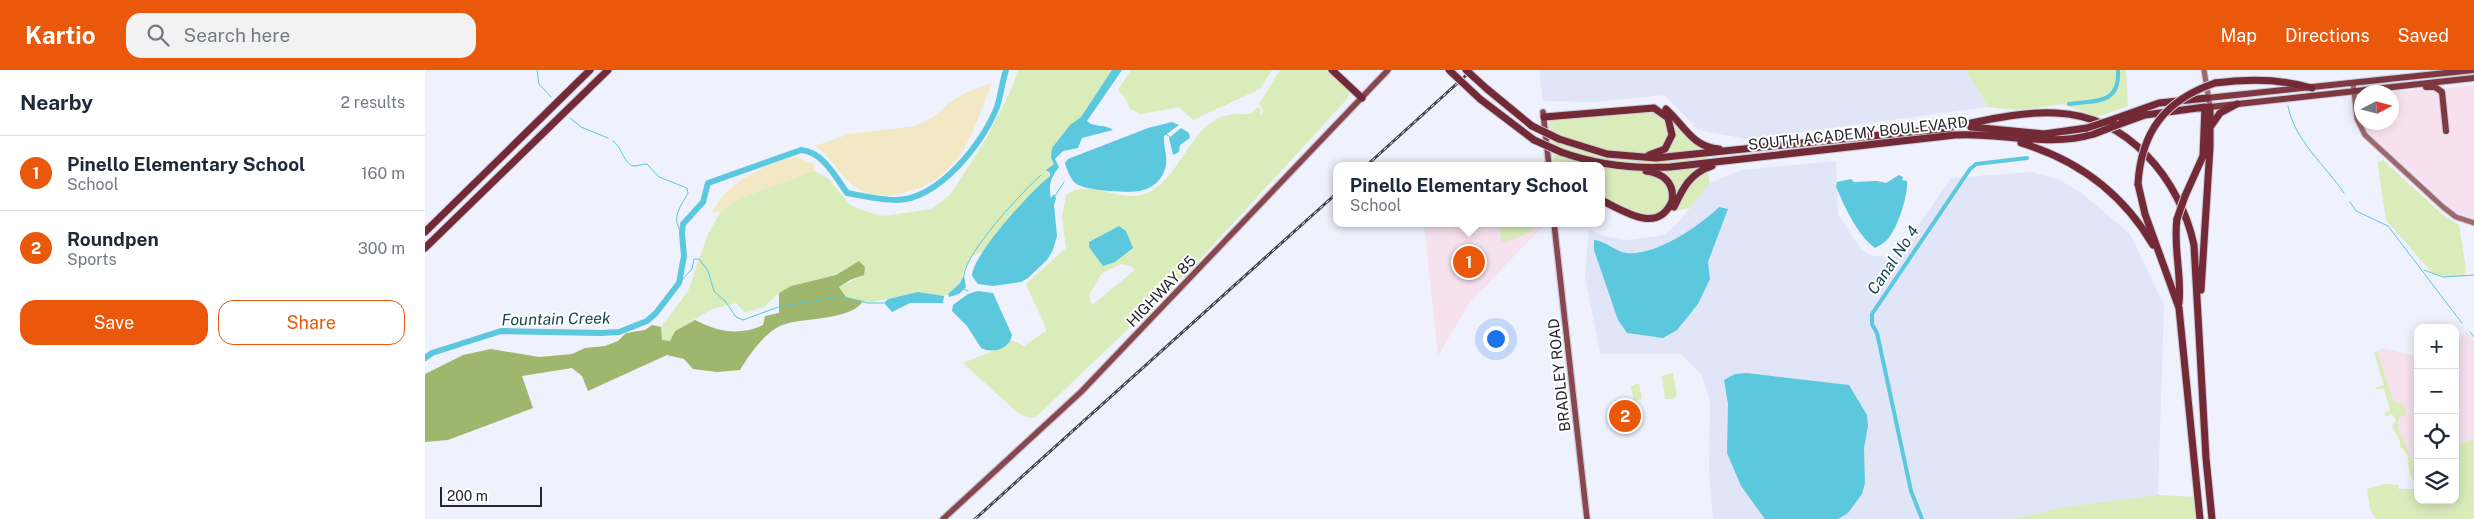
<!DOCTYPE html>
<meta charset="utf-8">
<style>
body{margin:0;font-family:"Public Sans",sans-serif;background:#f2f2f3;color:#1f2937}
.controls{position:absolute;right:15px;bottom:15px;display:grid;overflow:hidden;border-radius:10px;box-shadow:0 2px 12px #0003}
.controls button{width:45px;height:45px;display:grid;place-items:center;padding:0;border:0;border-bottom:1px solid #e0e1e3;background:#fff;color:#1f2937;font:25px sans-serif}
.compass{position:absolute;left:1929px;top:15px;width:45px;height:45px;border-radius:50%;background:#fff;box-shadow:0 2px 12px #0003;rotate:84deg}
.scale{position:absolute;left:15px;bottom:12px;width:102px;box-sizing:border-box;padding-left:5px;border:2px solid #25252a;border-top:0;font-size:14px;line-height:18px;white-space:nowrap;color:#25252a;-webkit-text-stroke:4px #fff;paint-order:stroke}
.you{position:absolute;left:1070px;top:268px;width:18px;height:18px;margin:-12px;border:4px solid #fff;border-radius:50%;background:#1a73e8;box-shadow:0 0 0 8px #1a73e833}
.badge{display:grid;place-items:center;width:32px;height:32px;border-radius:50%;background:#ea580c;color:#fff;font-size:16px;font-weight:700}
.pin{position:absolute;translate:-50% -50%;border:2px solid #fff;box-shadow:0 1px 5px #0006}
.popup{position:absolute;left:908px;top:92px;width:272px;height:65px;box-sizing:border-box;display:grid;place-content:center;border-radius:10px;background:#fff;filter:drop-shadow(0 1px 4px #0005);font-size:16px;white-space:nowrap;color:#747a83}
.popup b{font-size:19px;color:#1f2937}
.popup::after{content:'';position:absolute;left:50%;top:100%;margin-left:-10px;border:10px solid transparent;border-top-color:#fff}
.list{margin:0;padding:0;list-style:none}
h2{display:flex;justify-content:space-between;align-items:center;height:65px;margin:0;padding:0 20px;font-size:21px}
h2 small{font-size:16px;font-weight:400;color:#747a83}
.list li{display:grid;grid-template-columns:32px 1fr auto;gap:15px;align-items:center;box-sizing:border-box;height:75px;padding:0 20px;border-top:1px solid #e0e1e3}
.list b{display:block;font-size:19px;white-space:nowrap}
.list p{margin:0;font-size:16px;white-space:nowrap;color:#747a83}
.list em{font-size:16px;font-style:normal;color:#747a83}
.actions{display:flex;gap:10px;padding:15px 20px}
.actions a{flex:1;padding:11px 0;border:1px solid #ea580c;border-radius:15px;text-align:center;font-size:18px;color:#ea580c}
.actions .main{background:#ea580c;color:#fff}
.icon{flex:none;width:28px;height:28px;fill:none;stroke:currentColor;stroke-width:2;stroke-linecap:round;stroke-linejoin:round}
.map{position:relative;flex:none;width:2049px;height:449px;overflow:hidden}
header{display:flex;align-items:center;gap:30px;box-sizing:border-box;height:70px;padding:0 25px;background:#ea580c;color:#fff}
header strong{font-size:24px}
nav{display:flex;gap:28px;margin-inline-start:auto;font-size:18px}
.search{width:350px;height:45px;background:#f2f2f3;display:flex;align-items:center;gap:12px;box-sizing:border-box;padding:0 18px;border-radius:15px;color:#747a83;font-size:19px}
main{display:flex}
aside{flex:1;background:#fff}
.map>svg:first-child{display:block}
</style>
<header>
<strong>Kartio</strong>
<div class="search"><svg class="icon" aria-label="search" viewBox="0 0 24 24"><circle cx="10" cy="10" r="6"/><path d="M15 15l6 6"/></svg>Search here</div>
<nav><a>Map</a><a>Directions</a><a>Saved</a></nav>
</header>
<main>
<aside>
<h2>Nearby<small>2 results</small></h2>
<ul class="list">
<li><span class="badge">1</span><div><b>Pinello Elementary School</b><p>School</p></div><em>160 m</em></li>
<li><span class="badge">2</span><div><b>Roundpen</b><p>Sports</p></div><em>300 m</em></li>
</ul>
<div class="actions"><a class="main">Save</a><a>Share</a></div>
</aside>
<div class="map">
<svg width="2049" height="449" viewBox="0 0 2049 449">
<rect width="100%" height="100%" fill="#eff1fd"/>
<path fill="#f7e1ee" d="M 2049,15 L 2049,149 L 2033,143 L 2021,134 L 1941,61 L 1937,53 L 1966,52 L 1966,22 L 1948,22 L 2017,19 Z"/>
<path fill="#e1e5f8" d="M 1114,0 L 1541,0 L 1563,37 L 1322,69 L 1273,60 L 1240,25 L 1169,32 L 1118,31 Z
M 1411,91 L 1413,144 L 1435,178 L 1447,186 L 1472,186 L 1526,108 L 1607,102 L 1635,110 L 1659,125 L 1705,164 L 1739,235 L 1733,425 L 1638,437 L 1586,449 L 1288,449 L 1284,402 L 1285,331 L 1277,305 L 1256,284 L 1175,284 L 1160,206 L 1164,159 L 1178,166 L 1204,170 L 1239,165 L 1253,153 L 1285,113 L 1317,100 Z"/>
<path fill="#f6e1ef" d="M 999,153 L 1121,153 L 1045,232 L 1013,286 Z
M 2042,262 L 2049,271 L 2049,369 L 2030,376 L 2030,271 Z
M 1958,278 L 1993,287 L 1993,392 L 1989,396 L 1973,356 L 1974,348 L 1982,343 L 1977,333 L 1969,333 L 1952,281 Z"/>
<path fill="#daecba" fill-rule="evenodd" d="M 593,0 L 687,0 L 656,47 L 639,62 L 627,91 L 629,94 L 621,100 L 625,106 L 585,148 L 561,179 L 547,186 L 539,199 L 536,211 L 523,224 L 517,226 L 493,222 L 443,233 L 421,227 L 414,217 L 439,205 L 434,191 L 411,205 L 366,216 L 354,223 L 339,237 L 320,243 L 311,233 L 287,239 L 250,261 L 245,271 L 237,270 L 236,257 L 263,221 L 283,164 L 296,141 L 318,127 L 389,101 L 403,108 L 425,135 L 445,143 L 459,146 L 506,139 L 525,125 L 560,71 L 585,22 Z
M 706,0 L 847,0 L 835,19 L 768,50 L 754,37 L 716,44 L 705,39 L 700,28 L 693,20 Z
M 855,0 L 902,0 L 925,20 L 922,29 L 767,198 L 615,343 C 607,350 602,348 593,343 L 538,293 L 568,281 L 586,270 L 599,276 L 622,260 L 601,214 L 641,178 L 637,147 L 641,125 C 665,107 696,135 722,123 C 754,110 765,56 799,46 C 807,44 817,44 826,44 L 832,37 L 836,40 L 835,45 L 839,41 L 834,34 ZM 696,194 L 706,196 L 710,200 L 667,235 L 664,225 L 677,203 Z
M 1541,0 L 1701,0 L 1703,36 L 1672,47 L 1638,34 L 1594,40 L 1563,37 Z
M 1224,39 L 1239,46 L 1278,79 L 1285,113 L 1265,138 L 1229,145 L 1215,145 L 1177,128 L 1176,96 L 1129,96 L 1124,52 L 1129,49 Z
M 1958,90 L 2017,144 L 2034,155 L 2041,199 L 2039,206 L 2024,207 L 2008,204 L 1961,150 L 1953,96 L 1953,92 Z
M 1074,153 L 1106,153 L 1107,161 L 1079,173 L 1076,171 Z
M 1952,281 L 1969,332 L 1977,333 L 1982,344 L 1974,348 L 1973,356 L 1989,396 L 1993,392 L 1993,430 L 2030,430 L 2030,376 L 2049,369 L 2049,449 L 1951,449 L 1945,439 L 1942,419 L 1960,414 L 1973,415 L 1974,419 L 1990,419 C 1990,412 1988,410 1985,403 C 1982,394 1986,383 1975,377 L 1975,372 L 1967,356 L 1971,350 L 1967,344 L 1961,346 L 1959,343 L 1965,340 L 1959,319 L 1951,319 L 1951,317 L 1959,315 L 1949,283 Z
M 1248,303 L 1252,326 L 1247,329 L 1240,329 L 1237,306 Z
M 1214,313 L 1217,329 L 1209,331 L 1206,316 Z
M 1733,425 L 1771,427 L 1773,449 L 1586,449 L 1638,437 Z"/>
<path fill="#9eb76c" d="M 434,191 L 440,197 L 439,205 L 425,210 L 414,217 L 421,227 L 438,231 C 426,251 378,247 357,255 C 340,262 324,285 315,300 L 292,302 L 268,299 L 259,289 L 242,285 L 163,321 L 157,306 L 147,298 L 97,306 L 108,338 L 23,370 L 0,372 L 0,304 L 38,285 L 66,279 L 114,287 L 147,284 L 160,278 L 180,276 L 193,271 L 201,263 L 220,260 L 227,255 L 236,257 L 237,270 L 245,271 L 250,261 L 270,250 C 293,262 315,266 338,255 L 340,246 L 354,243 L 354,223 L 366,216 L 411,205 Z"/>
<path fill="#f2e8c3" d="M 567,13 C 547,63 537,109 478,123 C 463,127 444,126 430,117 C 414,106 407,86 390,76 L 424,64 L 490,56 L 507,48 L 523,34 L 542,22 Z
M 370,86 L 390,95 L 389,101 L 318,127 L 296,141 L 286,144 C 303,111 336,97 370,86 Z"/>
<path fill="#5bc8dd" d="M 687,0 L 697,0 L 662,51 C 669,58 681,54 688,60 L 657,68 L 653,78 L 638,81 L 630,89 L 634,97 C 626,108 623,114 626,128 L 629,124 L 631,128 L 629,135 L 632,166 L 628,180 L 622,190 L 603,208 L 596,212 L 568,216 L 553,214 L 547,206 C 547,185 607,120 625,106 L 625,103 L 621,100 L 629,94 L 626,88 L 627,78 L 645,55 L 656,47 Z
M 747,52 L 754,55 L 739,66 C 738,82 746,89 737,106 C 732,114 724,119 715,121 C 703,123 660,121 650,113 C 645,108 642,100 640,93 L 643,89 L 723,58 Z
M 756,58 L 764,63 L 765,68 L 755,75 L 754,82 L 748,85 L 744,68 Z
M 1474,105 L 1478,107 L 1477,110 L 1482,111 C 1483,127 1472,160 1461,171 C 1458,174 1453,176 1450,178 C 1432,165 1420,137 1411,117 L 1412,112 L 1426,109 L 1429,112 L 1452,111 L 1461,113 Z
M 1294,137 L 1303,139 L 1283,192 L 1285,209 L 1273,234 L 1252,260 L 1238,268 L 1202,263 L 1193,250 L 1169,180 L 1169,170 C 1181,171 1189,181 1201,183 C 1231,186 1273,157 1294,137 Z
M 694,156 L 701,161 L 708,178 L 690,192 L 678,196 L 664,177 L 664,172 Z
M 539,205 L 541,217 L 534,224 L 524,227 L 523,224 L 535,213 Z
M 553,221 L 568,223 L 587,265 C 585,279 568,284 556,278 L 542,256 L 527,241 L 528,235 L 543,224 Z
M 493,222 L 519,226 L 518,233 L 485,233 L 467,242 L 459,233 L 463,229 Z
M 1322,303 L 1424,315 L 1442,345 L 1443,356 L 1439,378 L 1440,413 L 1437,424 L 1423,443 L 1413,449 L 1340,449 L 1316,416 L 1302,383 L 1303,334 L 1299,310 L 1310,304 Z"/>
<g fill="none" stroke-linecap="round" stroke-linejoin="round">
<path stroke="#5bc8dd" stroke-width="1" d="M 112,0 L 114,14 L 126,27
M 1863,36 C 1869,70 1901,96 1919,123
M 145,48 L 156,57 L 183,68
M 741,64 L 745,67
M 188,71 C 197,77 199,95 209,96 C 213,96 217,94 222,94 L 234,107 L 262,118 L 263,123 C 256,136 245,148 257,163
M 630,126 L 639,112
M 1925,132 L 1931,141 L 1963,156 L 2037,253
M 1999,200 L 2018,207 L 2049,205
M 539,205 C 541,182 597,122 616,105
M 254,213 L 267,199 L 269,189 L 274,189 L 283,201 L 289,221 L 301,232 L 311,247 L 318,250 L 356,236 L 416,227 L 443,233 L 459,233
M 539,219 L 543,221
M 2045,262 L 2049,267"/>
<path stroke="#5bc8dd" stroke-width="4" d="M 1644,34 C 1671,30 1695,35 1693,0
M 1497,449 L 1486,421 L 1452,263 L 1447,254 L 1447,244 L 1545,99 L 1551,94 L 1602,88"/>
<path stroke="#5bc8dd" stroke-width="6" d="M 0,288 L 7,283 L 76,261 L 176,263 L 194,262 L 222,251 L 231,243 L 254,213 L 259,186 L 257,163 L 258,154 L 278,132 L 283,113 L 376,80 C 398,82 410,106 422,123 C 438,126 456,130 472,130 C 514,129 558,73 572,37 C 576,25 577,12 581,0"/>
<g stroke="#cbccd7" stroke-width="7">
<path id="secondary" d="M 1779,0 L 1785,37
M 1928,13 L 1932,49 L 1940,65 L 2018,137 L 2031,147 L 2049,153"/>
</g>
<g stroke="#cbccd7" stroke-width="8">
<path id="primary" d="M 1118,42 L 1124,96
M 1129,153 L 1162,449
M 518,449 L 656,322 L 963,0"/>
</g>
<g stroke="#cbccd7" stroke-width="8">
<path id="trunk" d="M 2001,17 L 2010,17 L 2017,22 L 2021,61
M 1782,28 L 2049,0
M 1785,37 L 2049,8"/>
</g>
<g stroke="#cbccd7" stroke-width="9">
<path id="motorway" d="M 907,0 L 937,28
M 1790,13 C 1821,9 1856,9 1887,18
M 1062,19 L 1107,56
M 1055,29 L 1109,70
M 1241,39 C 1259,55 1267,77 1294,79
M 1119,47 L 1229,38 L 1243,48 L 1247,65 L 1240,79 L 1224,85
M 1689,49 L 1734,33 L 1782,28
M 1695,54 L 1720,45 L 1780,37 L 1778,86 L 1760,126
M 1786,56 L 1795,43 L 1812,34
M 1546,57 L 1619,64 L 1662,58
M 1522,58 C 1557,51 1596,41 1631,43 C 1704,46 1755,110 1769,175 L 1781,388 L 1787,449
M 1134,69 L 1182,84 L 1231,88 L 1525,58
M 1596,73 C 1653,90 1698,124 1728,175
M 1136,82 C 1172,95 1207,99 1245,97 L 1530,65 C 1577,62 1622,78 1669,64
M 1713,114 L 1720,144 L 1754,238 L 1775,449
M 1176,130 C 1199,141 1233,165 1247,131 C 1250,113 1238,103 1221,101
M 1249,137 C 1258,118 1265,103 1287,96
M 1752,149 C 1748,177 1757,205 1754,233
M 0,162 L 165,0
M 0,178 L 183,0
M 1776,220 L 1785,77 L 1785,37"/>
</g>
<use href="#secondary" stroke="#9e686d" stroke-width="5"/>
<use href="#primary" stroke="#88474f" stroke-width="5.5"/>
<use href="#trunk" stroke="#7e3842" stroke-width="6"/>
<use href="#motorway" stroke="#732a36" stroke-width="7"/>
<g stroke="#46464d" stroke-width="3">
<path id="rail" d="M 941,96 L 1047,0
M 550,449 L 912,123"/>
</g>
<use href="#rail" stroke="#fff" stroke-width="1" stroke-dasharray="4" stroke-linecap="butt"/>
<g stroke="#cbccd7" stroke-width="9" stroke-linecap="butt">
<path id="motorway-bridge" d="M 1024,0 L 1055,29
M 1041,0 L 1062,19
M 1107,56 L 1134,69
M 1662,58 L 1689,49
M 1669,64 L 1695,54
M 1109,70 L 1136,82
M 1713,114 C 1716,62 1740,30 1790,13
M 1752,149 L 1760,126"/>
</g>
<use href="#motorway-bridge" stroke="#732a36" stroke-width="7"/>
</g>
<g text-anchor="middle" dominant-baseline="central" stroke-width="4" stroke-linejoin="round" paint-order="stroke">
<g font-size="15" fill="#25252a" stroke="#fff">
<text transform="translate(1433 63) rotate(-6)">SOUTH ACADEMY BOULEVARD</text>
<text transform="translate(736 221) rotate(-46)">HIGHWAY 85</text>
<text transform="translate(1134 305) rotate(-96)">BRADLEY ROAD</text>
</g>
<g font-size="16" font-style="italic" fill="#164750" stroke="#fff">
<text transform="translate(1468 190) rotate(-56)">Canal No 4</text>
<text transform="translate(131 249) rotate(-1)">Fountain Creek</text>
</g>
</g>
</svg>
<div class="controls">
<button>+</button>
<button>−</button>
<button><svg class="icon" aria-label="locate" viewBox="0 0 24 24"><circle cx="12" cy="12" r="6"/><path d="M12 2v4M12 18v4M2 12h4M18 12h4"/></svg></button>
<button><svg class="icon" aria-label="layers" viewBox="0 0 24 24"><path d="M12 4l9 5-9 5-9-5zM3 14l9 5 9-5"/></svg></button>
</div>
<svg class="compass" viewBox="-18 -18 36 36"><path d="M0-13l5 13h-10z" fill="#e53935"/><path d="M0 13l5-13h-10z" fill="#747a83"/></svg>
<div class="scale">200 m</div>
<div class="you"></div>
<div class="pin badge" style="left:1044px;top:192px">1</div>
<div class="popup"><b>Pinello Elementary School</b>School</div>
<div class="pin badge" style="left:1200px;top:346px">2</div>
</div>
</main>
